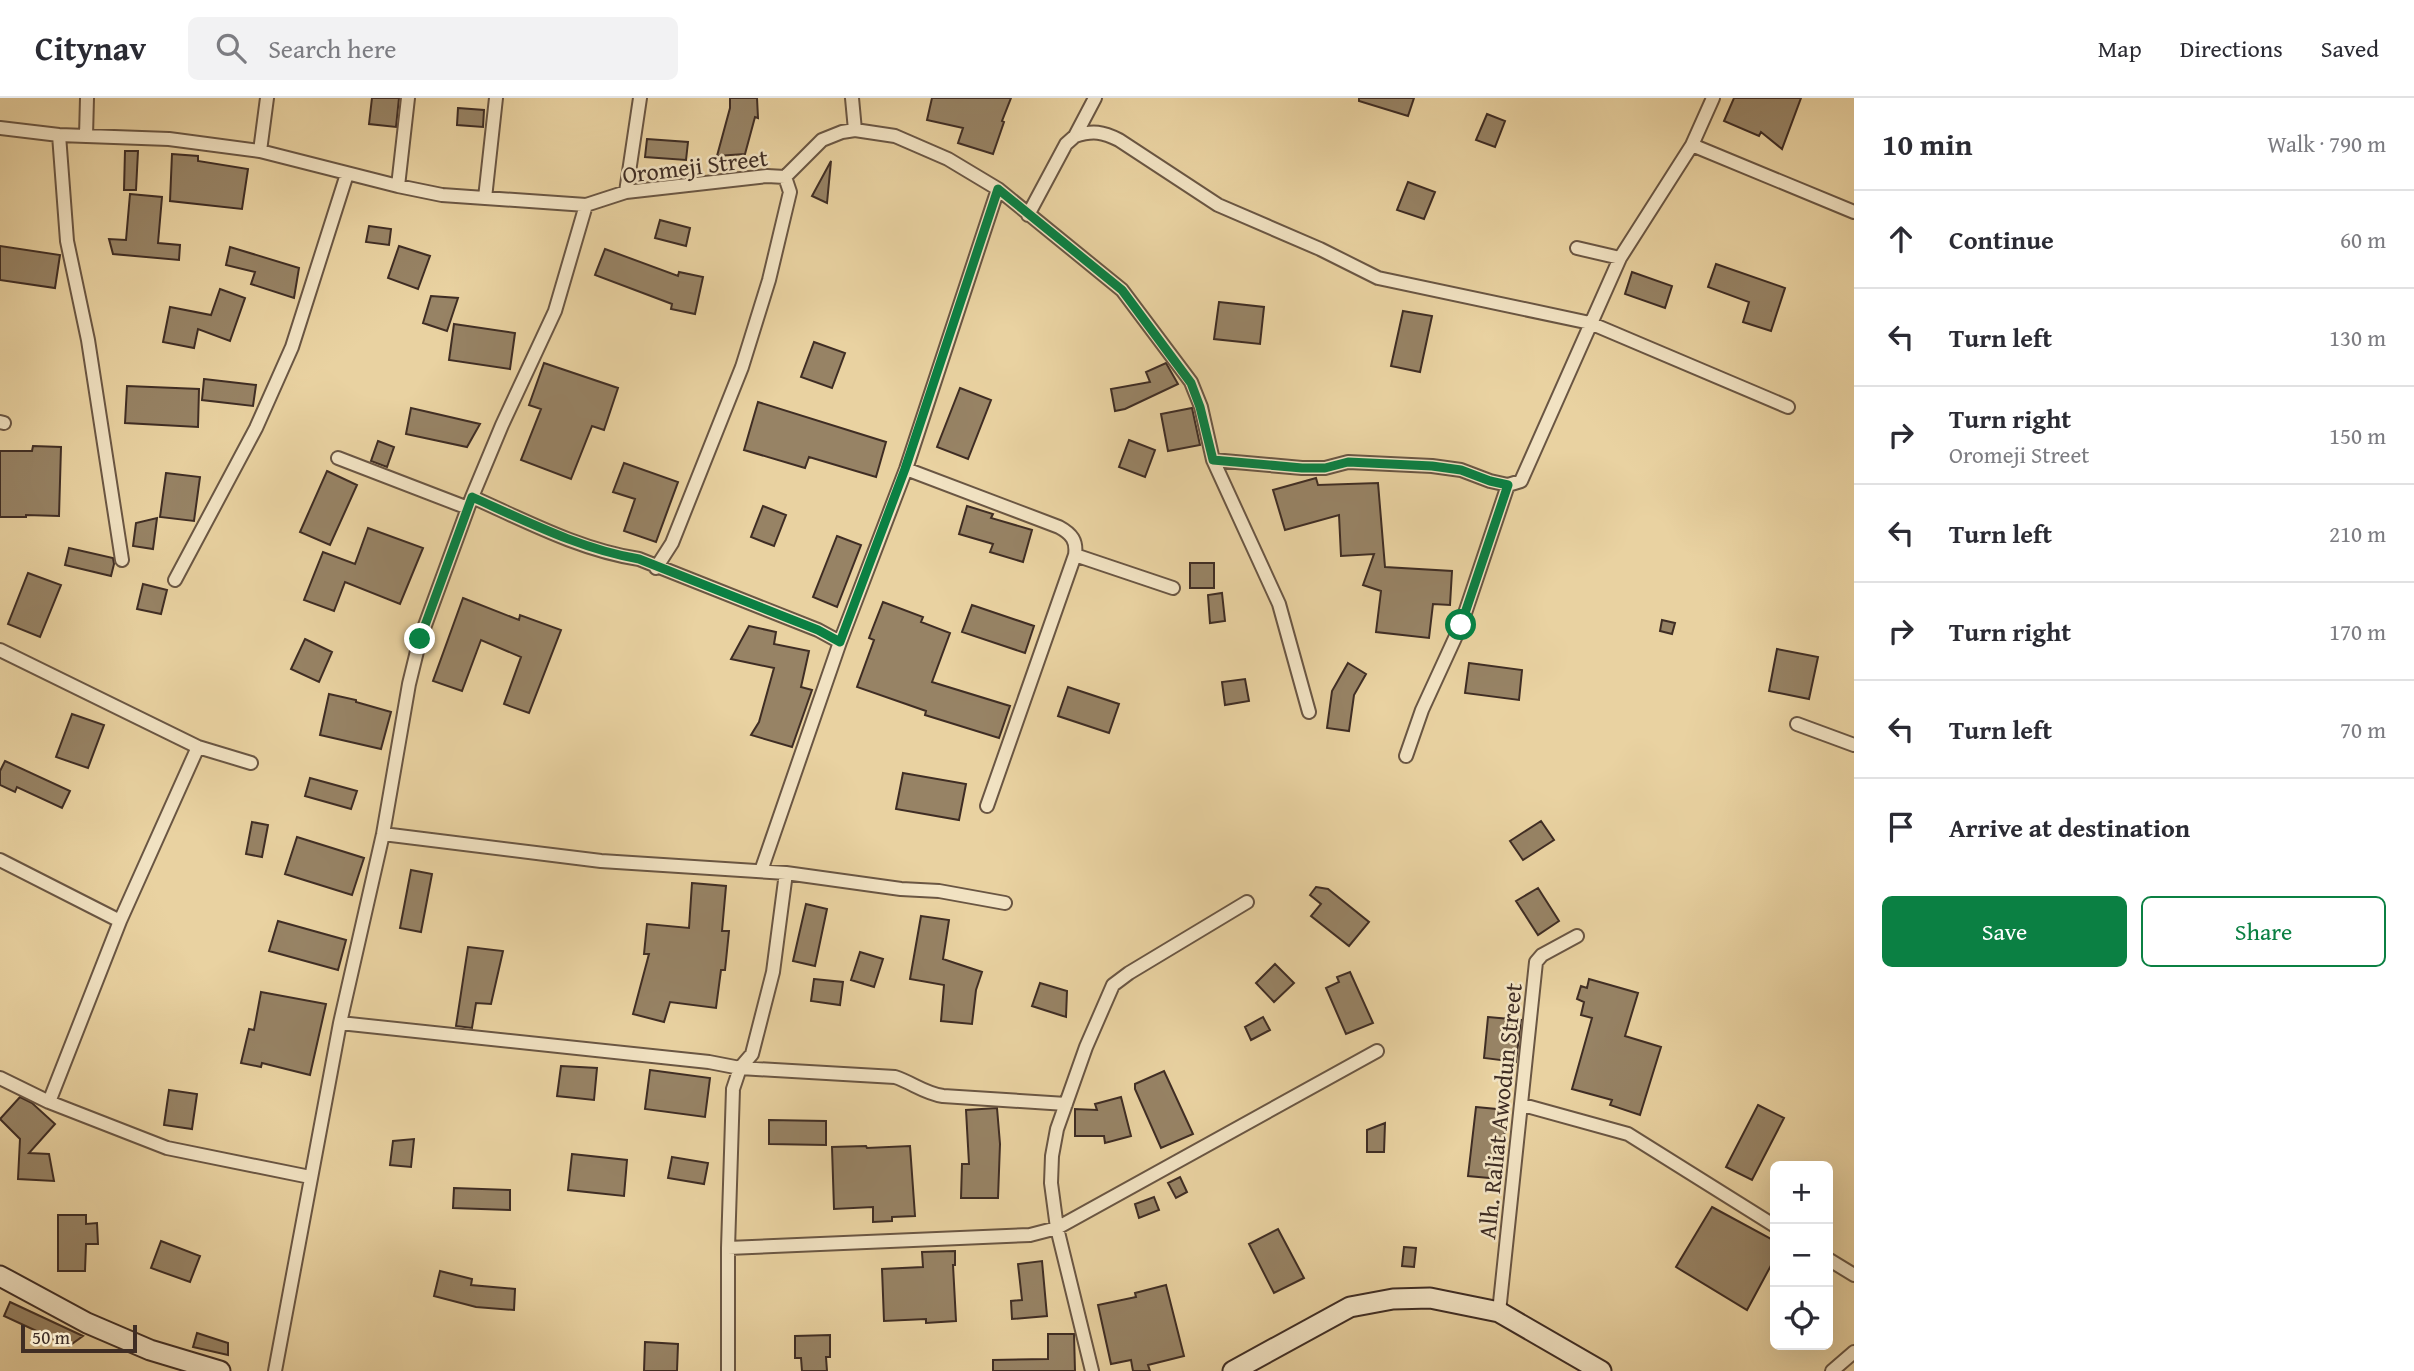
<!DOCTYPE html>
<meta charset="utf-8">
<style>
body{margin:0;font-family:"Gentium Book Plus",serif;background:#f2f2f3;color:#2b2b33}
.controls{position:absolute;right:21px;bottom:21px;display:grid;overflow:hidden;border-radius:10px;box-shadow:0 7px 28px #0002}
.controls button{width:63px;height:63px;display:grid;place-items:center;padding:0;border:0;border-bottom:2px solid #e1e1e2;background:#fff;color:#2b2b33;font:35px sans-serif}
.scale{position:absolute;left:21px;bottom:18px;width:116px;box-sizing:border-box;padding-left:7px;border:4px solid #3f2d24;border-top:0;font-size:19px;line-height:24px;white-space:nowrap;color:#3f2d24;-webkit-text-stroke:5px #f1e2c2;paint-order:stroke}
.stop{position:absolute;width:21px;height:21px;margin:-16px;border:5px solid #0b8043;border-radius:50%;background:#fff}
.stop.end{background:#0b8043;border-color:#fff;box-shadow:0 2px 7px #0008}
.list{margin:0;padding:0;list-style:none}
h2{display:flex;justify-content:space-between;align-items:center;height:91px;margin:0;padding:0 28px;font-size:30px}
h2 small{font-size:23px;font-weight:400;color:#7c7c81}
.list li{display:grid;grid-template-columns:46px 1fr auto;gap:21px;align-items:center;box-sizing:border-box;height:98px;padding:0 28px;border-top:2px solid #e1e1e2}
.list b{display:block;font-size:26px;white-space:nowrap}
.list p{margin:0;font-size:23px;white-space:nowrap;color:#7c7c81}
.list em{font-size:23px;font-style:normal;color:#7c7c81}
.actions{display:flex;gap:14px;padding:21px 28px}
.actions a{flex:1;padding:16px 0;border:2px solid #0b8043;border-radius:10px;text-align:center;font-size:24px;color:#0b8043}
.actions .main{background:#0b8043;color:#fff}
.icon{flex:none;width:38px;height:38px;fill:none;stroke:currentColor;stroke-width:2;stroke-linecap:round;stroke-linejoin:round}
.map{position:relative;flex:none;width:1854px;height:1273px;overflow:hidden}
header{display:flex;align-items:center;gap:42px;box-sizing:border-box;height:98px;padding:0 35px;background:#fff;border-bottom:2px solid #e1e1e2}
header strong{font-size:33px}
nav{display:flex;gap:38px;margin-inline-start:auto;font-size:24px}
.search{width:490px;height:63px;background:#f2f2f3;display:flex;align-items:center;gap:18px;box-sizing:border-box;padding:0 24px;border-radius:10px;color:#7c7c81;font-size:26px}
main{display:flex}
aside{flex:1;background:#fff}
.map>svg:first-child{display:block}
</style>
<header>
<strong>Citynav</strong>
<div class="search"><svg class="icon" aria-label="search" viewBox="0 0 24 24"><circle cx="10" cy="10" r="6"/><path d="M15 15l6 6"/></svg>Search here</div>
<nav><a>Map</a><a>Directions</a><a>Saved</a></nav>
</header>
<main>
<div class="map">
<svg width="1854" height="1273" viewBox="0 0 1854 1273">
<rect width="100%" height="100%" fill="#e9d2a1"/>
<filter id="stains"><feTurbulence type="fractalNoise" baseFrequency=".00286" numOctaves="4"/><feColorMatrix values="0 0 0 0 .2 0 0 0 0 .09 0 0 0 0 .02 0 0 0 .5 -.17"/></filter>
<radialGradient id="worn" r=".72"><stop offset=".6" stop-color="#630" stop-opacity="0"/><stop offset="1" stop-color="#630" stop-opacity=".3"/></radialGradient>
<path fill="#978365" stroke="#3f2d24" stroke-width="2" d="M 372,0 L 399,0 L 396,29 L 369,26 Z
M 730,0 L 757,0 L 758,20 L 755,19 L 745,56 L 717,58 L 730,10 Z
M 932,0 L 1011,0 L 1002,23 L 1004,24 L 993,56 L 958,45 L 963,30 L 927,22 Z
M 1359,0 L 1414,0 L 1408,18 L 1359,3 Z
M 1734,0 L 1801,0 L 1782,51 L 1761,34 L 1759,38 L 1724,23 Z
M 458,10 L 484,12 L 483,29 L 457,27 Z
M 1487,16 L 1505,23 L 1495,49 L 1476,42 Z
M 647,41 L 688,44 L 686,62 L 645,59 Z
M 125,53 L 138,53 L 136,92 L 124,92 Z
M 172,56 L 198,58 L 198,63 L 248,71 L 242,111 L 170,103 Z
M 831,63 L 827,105 L 812,98 Z
M 1408,84 L 1435,94 L 1424,121 L 1397,112 Z
M 130,96 L 162,99 L 158,145 L 180,147 L 179,162 L 113,156 L 109,141 L 126,142 Z
M 660,122 L 690,130 L 686,148 L 655,140 Z
M 369,128 L 391,131 L 389,147 L 366,144 Z
M 0,148 L 60,157 L 55,190 L 0,182 Z
M 399,148 L 430,158 L 418,191 L 388,180 Z
M 230,149 L 299,170 L 294,200 L 251,186 L 255,174 L 226,167 Z
M 605,151 L 678,178 L 679,174 L 703,179 L 695,216 L 671,211 L 672,206 L 595,177 Z
M 1716,166 L 1785,190 L 1771,233 L 1743,224 L 1749,204 L 1708,189 Z
M 1632,174 L 1672,188 L 1665,210 L 1625,196 Z
M 220,191 L 245,200 L 230,243 L 198,231 L 194,250 L 163,244 L 170,209 L 211,217 Z
M 431,198 L 458,200 L 447,233 L 423,225 Z
M 1219,204 L 1264,209 L 1260,246 L 1214,241 Z
M 1403,213 L 1432,218 L 1420,274 L 1391,268 Z
M 454,226 L 515,235 L 510,271 L 449,262 Z
M 814,244 L 845,255 L 832,290 L 801,279 Z
M 544,265 L 618,290 L 604,332 L 592,328 L 571,381 L 521,362 L 541,311 L 529,307 Z
M 1166,265 L 1178,286 L 1125,311 L 1115,313 L 1111,291 L 1150,284 L 1146,274 Z
M 204,281 L 256,287 L 253,308 L 202,302 Z
M 127,288 L 199,291 L 198,329 L 125,325 Z
M 960,290 L 991,302 L 968,361 L 937,349 Z
M 758,304 L 886,344 L 876,379 L 809,359 L 805,370 L 744,352 Z
M 411,310 L 480,326 L 467,349 L 406,336 Z
M 1192,310 L 1200,347 L 1168,353 L 1161,316 Z
M 1129,342 L 1155,352 L 1145,379 L 1119,369 Z
M 378,343 L 394,349 L 387,369 L 371,363 Z
M 33,348 L 61,349 L 59,418 L 26,417 L 26,419 L 0,419 L 0,353 L 32,353 Z
M 624,365 L 678,384 L 656,444 L 624,433 L 635,401 L 613,394 Z
M 327,373 L 357,387 L 330,447 L 300,434 Z
M 166,375 L 200,379 L 194,423 L 160,419 Z
M 1316,380 L 1318,387 L 1378,385 L 1385,469 L 1452,473 L 1450,507 L 1433,506 L 1429,540 L 1376,534 L 1381,493 L 1363,487 L 1374,456 L 1341,458 L 1339,417 L 1285,432 L 1273,392 Z
M 763,408 L 786,417 L 774,448 L 751,439 Z
M 967,408 L 993,416 L 991,420 L 1032,432 L 1023,464 L 990,454 L 993,446 L 959,436 Z
M 157,420 L 153,451 L 133,448 L 136,425 Z
M 368,430 L 423,450 L 400,506 L 345,484 L 334,513 L 304,502 L 323,454 L 355,466 Z
M 837,438 L 861,447 L 837,509 L 813,499 Z
M 69,450 L 113,460 L 114,466 L 111,478 L 65,467 Z
M 1190,465 L 1214,465 L 1214,490 L 1190,490 Z
M 28,475 L 61,487 L 40,539 L 8,526 Z
M 143,486 L 167,492 L 161,516 L 137,511 Z
M 1222,495 L 1225,523 L 1210,525 L 1208,497 Z
M 463,500 L 519,522 L 520,517 L 561,532 L 529,615 L 504,606 L 521,559 L 481,542 L 462,593 L 433,583 Z
M 883,504 L 923,519 L 921,524 L 950,535 L 932,584 L 1010,608 L 999,640 L 925,617 L 926,613 L 857,589 L 874,542 L 869,540 Z
M 972,507 L 1034,528 L 1025,555 L 962,534 Z
M 1662,522 L 1675,525 L 1672,536 L 1660,533 Z
M 749,528 L 776,534 L 774,546 L 809,553 L 801,589 L 812,592 L 792,649 L 751,637 L 759,624 L 774,570 L 731,561 Z
M 305,541 L 332,554 L 319,584 L 291,571 Z
M 1777,551 L 1818,559 L 1809,601 L 1769,593 Z
M 1348,565 L 1366,576 L 1354,597 L 1349,633 L 1327,630 L 1332,593 Z
M 1469,565 L 1522,572 L 1519,602 L 1465,595 Z
M 1245,581 L 1249,603 L 1225,607 L 1222,584 Z
M 1068,589 L 1119,606 L 1109,635 L 1058,618 Z
M 329,596 L 356,602 L 356,604 L 391,614 L 381,651 L 320,637 Z
M 72,616 L 104,627 L 88,670 L 56,659 Z
M 5,663 L 70,693 L 62,710 L 17,689 L 15,694 L 0,687 L 0,673 Z
M 903,675 L 966,686 L 959,722 L 896,711 Z
M 310,680 L 357,693 L 351,711 L 305,698 Z
M 1541,723 L 1554,742 L 1523,762 L 1510,743 Z
M 252,724 L 268,727 L 262,759 L 246,756 Z
M 297,739 L 364,760 L 352,797 L 285,776 Z
M 411,772 L 432,776 L 421,834 L 400,830 Z
M 692,785 L 726,788 L 722,833 L 729,833 L 725,872 L 721,872 L 716,910 L 670,904 L 664,924 L 633,916 L 649,856 L 644,856 L 647,826 L 689,830 Z
M 1316,789 L 1328,791 L 1369,824 L 1349,848 L 1311,818 L 1321,806 L 1310,797 Z
M 1538,790 L 1559,823 L 1538,837 L 1516,803 Z
M 806,806 L 827,811 L 815,868 L 793,863 Z
M 921,818 L 949,822 L 943,861 L 982,874 L 976,892 L 972,926 L 941,923 L 944,887 L 910,881 Z
M 278,823 L 346,842 L 338,872 L 269,853 Z
M 468,849 L 503,853 L 491,906 L 476,905 L 472,930 L 456,928 Z
M 860,854 L 883,861 L 874,889 L 851,882 Z
M 1275,866 L 1294,885 L 1274,904 L 1256,885 Z
M 1350,874 L 1373,925 L 1346,936 L 1326,890 L 1339,884 L 1337,879 Z
M 814,881 L 843,884 L 840,907 L 811,903 Z
M 1589,881 L 1638,895 L 1625,938 L 1661,949 L 1640,1017 L 1610,1007 L 1612,1002 L 1572,991 L 1592,920 L 1581,917 L 1584,904 L 1577,901 L 1581,888 L 1587,890 Z
M 1040,885 L 1067,893 L 1066,919 L 1032,908 Z
M 261,894 L 326,906 L 310,977 L 262,965 L 261,969 L 241,965 L 249,931 L 254,932 Z
M 1263,919 L 1270,932 L 1251,942 L 1245,929 Z
M 1488,919 L 1521,922 L 1516,964 L 1484,960 Z
M 561,968 L 597,970 L 594,1002 L 557,998 Z
M 650,972 L 710,980 L 705,1019 L 645,1011 Z
M 1164,973 L 1193,1036 L 1161,1050 L 1135,991 L 1135,986 Z
M 169,992 L 197,996 L 192,1031 L 164,1027 Z
M 20,999 L 32,1005 L 55,1026 L 29,1055 L 49,1056 L 54,1083 L 18,1081 L 20,1041 L 0,1021 Z
M 1121,999 L 1131,1038 L 1105,1045 L 1104,1038 L 1075,1038 L 1075,1011 L 1097,1012 L 1095,1006 Z
M 1758,1007 L 1784,1020 L 1752,1082 L 1726,1069 Z
M 1476,1009 L 1507,1012 L 1500,1081 L 1468,1078 Z
M 997,1010 L 1000,1046 L 998,1100 L 961,1100 L 962,1066 L 969,1066 L 966,1012 Z
M 769,1022 L 826,1023 L 826,1047 L 769,1046 Z
M 1385,1025 L 1384,1054 L 1367,1054 L 1367,1032 Z
M 414,1041 L 411,1069 L 390,1067 L 393,1043 Z
M 866,1048 L 867,1050 L 910,1048 L 915,1118 L 892,1119 L 892,1123 L 873,1124 L 873,1109 L 834,1111 L 832,1049 Z
M 572,1056 L 627,1062 L 624,1098 L 568,1092 Z
M 672,1059 L 708,1065 L 704,1086 L 668,1080 Z
M 1180,1079 L 1187,1094 L 1176,1100 L 1168,1085 Z
M 454,1090 L 510,1092 L 510,1112 L 453,1110 Z
M 1154,1099 L 1159,1112 L 1139,1120 L 1135,1106 Z
M 1712,1109 L 1775,1143 L 1775,1160 L 1747,1212 L 1676,1169 Z
M 58,1117 L 86,1117 L 86,1126 L 97,1125 L 98,1146 L 86,1146 L 85,1173 L 58,1173 Z
M 1278,1131 L 1304,1180 L 1274,1195 L 1249,1146 Z
M 161,1143 L 200,1158 L 190,1184 L 151,1170 Z
M 1404,1149 L 1416,1150 L 1414,1169 L 1402,1168 Z
M 955,1153 L 955,1167 L 953,1167 L 956,1223 L 926,1225 L 926,1221 L 884,1223 L 882,1171 L 923,1169 L 922,1154 Z
M 1042,1163 L 1047,1218 L 1012,1221 L 1011,1203 L 1022,1202 L 1018,1166 Z
M 440,1173 L 472,1181 L 471,1187 L 515,1191 L 514,1212 L 476,1209 L 434,1198 Z
M 1166,1187 L 1184,1258 L 1148,1267 L 1150,1273 L 1133,1273 L 1131,1262 L 1111,1266 L 1098,1207 L 1136,1199 L 1135,1195 Z
M 10,1204 L 83,1238 L 69,1248 L 4,1218 Z
M 197,1235 L 228,1245 L 228,1257 L 193,1249 Z
M 1048,1236 L 1074,1236 L 1075,1273 L 993,1273 L 993,1262 L 1048,1261 Z
M 830,1237 L 830,1259 L 826,1259 L 827,1273 L 802,1273 L 801,1260 L 795,1260 L 795,1238 Z
M 645,1244 L 678,1246 L 677,1273 L 644,1273 Z"/>
<g fill="none" stroke-linecap="round" stroke-linejoin="round">
<g stroke="#6a5643" stroke-width="16">
<path id="street" d="M 852,0 L 855,32
M 0,30 L 59,37 L 169,41 L 260,53 L 398,88 L 442,97 L 586,107 L 626,94 L 767,78 L 785,79 L 822,42 L 842,34 L 855,32 L 895,38 L 948,61 L 998,91 L 1122,192 L 1191,284 L 1201,309 L 1213,362 L 1279,506 L 1309,614
M 59,37 L 67,143 L 88,242 L 122,462
M 86,38 L 87,0
M 1075,38 C 1093,32 1103,34 1119,42 L 1218,107 L 1320,151 L 1378,180 L 1590,225 L 1788,309
M 1692,47 L 1854,114
M 260,53 L 267,0
M 398,88 L 408,0
M 626,94 L 640,0
M 485,100 L 496,0
M 1028,117 L 1066,46 L 1075,38 L 1095,0
M 1577,150 L 1620,160
M 0,324 L 4,325
M 338,360 L 468,410
M 1213,362 L 1302,370 L 1325,370 L 1348,364 L 1432,368 L 1461,372 L 1490,383 L 1508,387 L 1521,383 L 1620,160 L 1692,47 L 1713,0
M 906,371 L 1059,429 C 1072,436 1077,443 1075,457 L 987,708
M 472,399 C 526,423 580,452 639,461 L 818,532 L 840,544
M 1075,457 L 1173,490
M 656,470 L 672,445 L 742,269 L 769,182 L 790,94 L 785,79
M 175,482 L 256,330 L 292,249 L 347,76
M 0,552 L 198,649 L 251,665
M 1797,626 L 1854,647
M 1406,658 L 1422,612 L 1461,527 L 1508,387
M 383,736 L 601,763 L 786,775 L 901,791 L 939,793 L 1005,805
M 0,762 L 120,823
M 761,773 L 840,544 L 906,371 L 998,91
M 340,925 L 709,964 L 740,970 L 895,979 C 913,985 924,995 943,998 L 1066,1006
M 0,980 L 49,1004 L 167,1050 L 310,1079
M 49,1004 L 120,823 L 198,649
M 1523,1007 L 1628,1036 L 1775,1128
M 728,1150 L 1030,1137 L 1057,1130 L 1377,953
M 1828,1161 L 1854,1177
M 1499,1214 L 1536,864 L 1542,857 L 1577,838
M 275,1273 L 340,925 L 383,736 L 409,586 L 420,541 L 472,399 L 502,327 L 555,213 L 586,107
M 728,1273 L 728,1150 L 733,991 L 740,970 L 752,956 L 773,874 L 786,775
M 1092,1273 L 1057,1130 L 1051,1085 L 1052,1058 L 1057,1031 L 1086,949 L 1113,887 L 1129,875 L 1247,804
M 1832,1273 L 1854,1254"/>
</g>
<g stroke="#3f2d24" stroke-width="23">
<path id="secondary" d="M 0,1178 L 87,1225 L 150,1252 L 220,1273
M 1233,1273 L 1350,1209 L 1393,1201 L 1430,1200 L 1499,1214 L 1601,1273"/>
</g>
<use href="#street" stroke="#f1e2c2" stroke-width="12"/>
<use href="#secondary" stroke="#f1e2c2" stroke-width="19"/>
</g>
<g fill="none" stroke-linecap="round" stroke-linejoin="round">
<path stroke="#0b8043" stroke-width="9" d="M 420,541 L 472,399 C 526,423 580,451 639,461 L 818,532 L 840,544 L 905,371 L 998,91 L 1122,192 L 1191,285 L 1200,309 L 1213,362 L 1302,370 L 1325,370 L 1348,364 L 1432,368 L 1461,372 L 1490,383 L 1508,387 L 1461,527"/>
</g>
<g text-anchor="middle" dominant-baseline="central" stroke-width="5" stroke-linejoin="round" paint-order="stroke">
<g font-size="24" fill="#3f2d24" stroke="#f1e2c2">
<text transform="translate(695 68) rotate(-7)">Oromeji Street</text>
<text transform="translate(1500 1013) rotate(-84)">Alh. Raliat Awodun Street</text>
</g>
</g>
<rect width="100%" height="100%" filter="url(#stains)"/>
<rect width="100%" height="100%" fill="url(#worn)"/>
</svg>
<div class="controls">
<button>+</button>
<button>−</button>
<button><svg class="icon" aria-label="locate" viewBox="0 0 24 24"><circle cx="12" cy="12" r="6"/><path d="M12 2v4M12 18v4M2 12h4M18 12h4"/></svg></button>
</div>
<div class="scale">50 m</div>
<div class="stop" style="left:1461px;top:527px"></div>
<div class="stop end" style="left:420px;top:541px"></div>
</div>
<aside>
<h2>10 min<small>Walk · 790 m</small></h2>
<ul class="list">
<li><svg class="icon" aria-label="ahead" viewBox="0 0 24 24"><path d="M12 20V5M6 11l6-6 6 6"/></svg><div><b>Continue</b></div><em>60 m</em></li>
<li><svg class="icon" aria-label="left" viewBox="0 0 24 24"><path d="M17 20v-9H6M10 6l-5 5 5 5"/></svg><div><b>Turn left</b></div><em>130 m</em></li>
<li><svg class="icon" aria-label="right" viewBox="0 0 24 24"><path d="M7 20v-9h11M14 6l5 5-5 5"/></svg><div><b>Turn right</b><p>Oromeji Street</p></div><em>150 m</em></li>
<li><svg class="icon" aria-label="left" viewBox="0 0 24 24"><path d="M17 20v-9H6M10 6l-5 5 5 5"/></svg><div><b>Turn left</b></div><em>210 m</em></li>
<li><svg class="icon" aria-label="right" viewBox="0 0 24 24"><path d="M7 20v-9h11M14 6l5 5-5 5"/></svg><div><b>Turn right</b></div><em>170 m</em></li>
<li><svg class="icon" aria-label="left" viewBox="0 0 24 24"><path d="M17 20v-9H6M10 6l-5 5 5 5"/></svg><div><b>Turn left</b></div><em>70 m</em></li>
<li><svg class="icon" aria-label="arrive" viewBox="0 0 24 24"><path d="M6 21V4h12l-3 4 3 4H6"/></svg><div><b>Arrive at destination</b></div></li>
</ul>
<div class="actions"><a class="main">Save</a><a>Share</a></div>
</aside>
</main>
